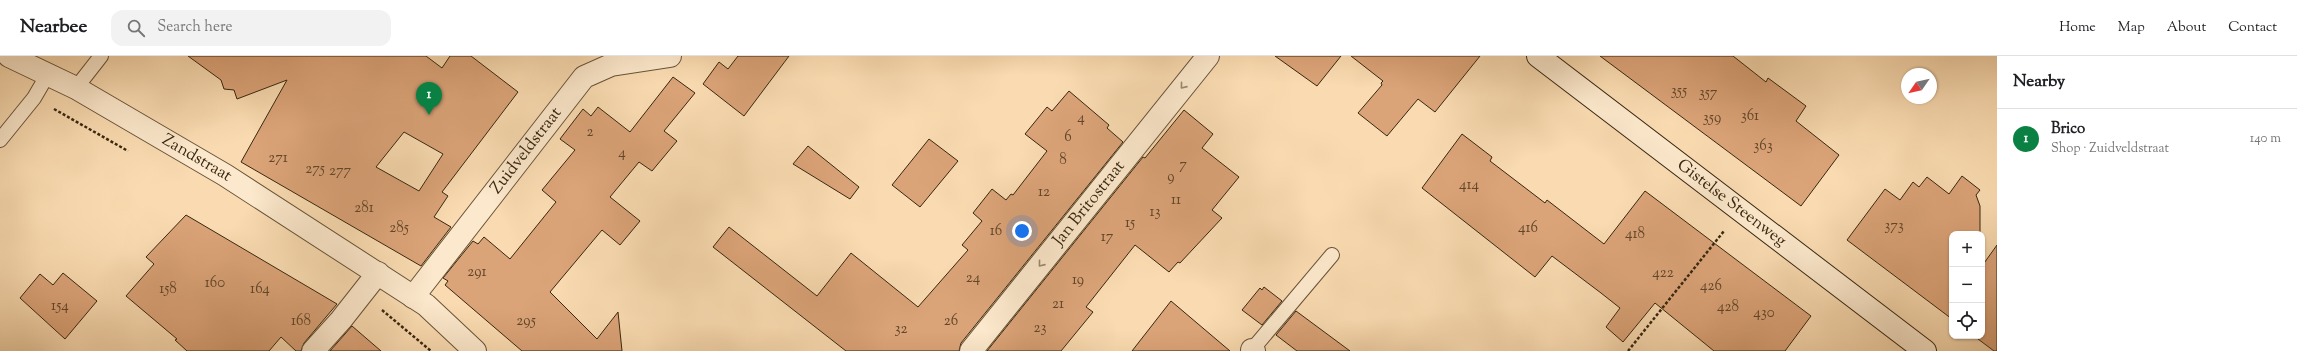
<!DOCTYPE html>
<meta charset="utf-8">
<style>
body{margin:0;font-family:"Sorts Mill Goudy",serif;background:#f2f2f2;color:#202124}
.controls{position:absolute;right:12px;bottom:12px;display:grid;overflow:hidden;border-radius:8px;box-shadow:0 1px 3px #0004}
.controls button{width:36px;height:36px;display:grid;place-items:center;padding:0;border:0;border-bottom:1px solid #e0e0e0;background:#fff;color:#202124;font:20px sans-serif}
.compass{position:absolute;left:1901px;top:12px;width:36px;height:36px;border-radius:50%;background:#fff;box-shadow:0 1px 3px #0004;rotate:236deg}
.you{position:absolute;left:1022px;top:175px;width:14px;height:14px;margin:-10px;border:3px solid #fff;border-radius:50%;background:#1a73e8;box-shadow:0 0 0 6px #1a73e833}
.badge{display:grid;place-items:center;width:26px;height:26px;border-radius:50%;background:#0b8043;color:#fff;font-size:13px;font-weight:700}
.pin{position:absolute;translate:-50% -33px;filter:drop-shadow(0 1px 2px #0008)}
.pin::after{content:'';position:absolute;top:21px;width:14px;height:12px;background:inherit;clip-path:polygon(0 0,100% 0,50% 100%)}
.list{margin:0;padding:0;list-style:none}
h2{display:flex;justify-content:space-between;align-items:center;height:52px;margin:0;padding:0 16px;font-size:17px}
h2 small{font-size:13px;font-weight:400;color:#757577}
.list li{display:grid;grid-template-columns:26px 1fr auto;gap:12px;align-items:center;box-sizing:border-box;height:60px;padding:0 16px;border-top:1px solid #e0e0e0}
.list b{display:block;font-size:15px;white-space:nowrap}
.list p{margin:0;font-size:13px;white-space:nowrap;color:#757577}
.list em{font-size:13px;font-style:normal;color:#757577}
.icon{flex:none;width:22px;height:22px;fill:none;stroke:currentColor;stroke-width:2;stroke-linecap:round;stroke-linejoin:round}
.map{position:relative;flex:none;width:1997px;height:295px;overflow:hidden}
header{display:flex;align-items:center;gap:24px;box-sizing:border-box;height:56px;padding:0 20px;background:#fff;border-bottom:1px solid #e0e0e0}
header strong{font-size:19px}
nav{display:flex;gap:22px;margin-inline-start:auto;font-size:14px}
.search{width:280px;height:36px;background:#f2f2f2;display:flex;align-items:center;gap:10px;box-sizing:border-box;padding:0 14px;border-radius:12px;color:#757577;font-size:15px}
main{display:flex}
aside{flex:1;background:#fff}
.map>svg:first-child{display:block}
</style>
<header>
<strong>Nearbee</strong>
<div class="search"><svg class="icon" aria-label="search" viewBox="0 0 24 24"><circle cx="10" cy="10" r="6"/><path d="M15 15l6 6"/></svg>Search here</div>
<nav><a>Home</a><a>Map</a><a>About</a><a>Contact</a></nav>
</header>
<main>
<div class="map">
<svg width="1997" height="295" viewBox="0 0 1997 295">
<rect width="100%" height="100%" fill="#fadbb1"/>
<filter id="stains"><feTurbulence type="fractalNoise" baseFrequency=".005" numOctaves="4"/><feColorMatrix values="0 0 0 0 .2 0 0 0 0 .09 0 0 0 0 .02 0 0 0 .5 -.17"/></filter>
<radialGradient id="worn" r=".72"><stop offset=".6" stop-color="#630" stop-opacity="0"/><stop offset="1" stop-color="#630" stop-opacity=".3"/></radialGradient>
<path fill="#dba378" stroke="#372710" fill-rule="evenodd" d="M 188,0 L 426,0 L 442,12 L 450,0 L 471,0 L 518,36 L 442,136 L 448,140 L 434,161 L 451,171 L 421,210 L 241,106 L 287,24 L 237,43 L 234,34 L 224,33 L 221,24 ZM 404,76 L 443,98 L 419,135 L 376,111 Z
M 738,0 L 789,0 L 744,60 L 703,28 L 719,6 L 728,13 Z
M 1275,0 L 1341,0 L 1317,30 Z
M 1351,0 L 1480,0 L 1435,56 L 1418,43 L 1387,80 L 1358,57 L 1382,29 L 1381,27 L 1383,25 Z
M 1600,0 L 1733,0 L 1766,26 L 1768,22 L 1806,50 L 1796,65 L 1839,99 L 1801,150 Z
M 673,21 L 695,37 L 664,75 L 677,85 L 652,115 L 639,106 L 610,141 L 640,165 L 620,189 L 602,174 L 550,236 L 597,283 L 618,256 L 622,295 L 522,295 L 445,229 L 448,225 L 443,222 L 473,185 L 478,188 L 484,181 L 510,203 L 556,146 L 542,134 L 575,94 L 560,83 L 583,53 L 591,60 L 598,51 L 630,76 Z
M 1069,35 L 1109,69 L 1107,72 L 1123,86 L 961,287 L 959,295 L 846,295 L 713,191 L 729,171 L 817,240 L 851,197 L 918,251 L 968,194 L 962,189 L 982,165 L 973,157 L 992,133 L 1006,144 L 1011,138 L 1013,139 L 1047,95 L 1025,78 L 1047,51 L 1052,55 Z
M 1184,54 L 1213,78 L 1202,92 L 1239,121 L 1212,154 L 1222,162 L 1180,207 L 1178,206 L 1169,216 L 1135,189 L 1086,251 L 1093,256 L 1061,295 L 987,295 L 1143,101 L 1145,102 Z
M 1462,78 L 1492,101 L 1490,105 L 1545,147 L 1547,144 L 1604,188 L 1645,135 L 1811,260 L 1785,295 L 1714,295 L 1655,247 L 1623,286 L 1606,271 L 1620,252 L 1601,237 L 1552,200 L 1535,221 L 1422,132 Z
M 929,83 L 958,105 L 920,151 L 892,129 Z
M 808,90 L 859,131 L 850,143 L 793,108 Z
M 1962,120 L 1980,134 L 1976,139 L 1980,150 L 1980,178 L 1952,178 L 1952,263 L 1847,184 L 1885,133 L 1900,144 L 1913,126 L 1919,131 L 1927,121 L 1949,138 Z
M 186,159 L 337,248 L 304,287 L 301,295 L 296,295 L 281,281 L 269,295 L 187,295 L 175,284 L 177,283 L 126,240 L 154,208 L 146,201 Z
M 1997,189 L 1997,295 L 1994,295 L 1974,280 L 1982,280 L 1982,210 Z
M 63,217 L 97,245 L 65,283 L 20,242 L 40,218 L 53,229 Z
M 1264,231 L 1282,245 L 1262,269 L 1242,254 L 1260,232 L 1262,234 Z
M 1171,245 L 1230,295 L 1132,295 Z
M 1296,255 L 1350,295 L 1297,295 L 1276,279 Z
M 352,270 L 381,295 L 330,295 Z"/>
<g fill="none" stroke-linecap="round" stroke-linejoin="round">
<g stroke="#685438" stroke-width="16">
<path id="service" d="M 76,32 L 101,0
M 0,84 L 34,42 L 48,18
M 1251,295 L 1332,199"/>
</g>
<g stroke="#685438" stroke-width="24">
<g id="minor">
<path id="s1" d="M 9,0 L 76,32 L 225,119 L 426,249 L 475,295"/>
<path id="s2" d="M 413,241 L 584,21 L 611,9 L 670,0"/>
<path d="M 1252,294 L 1254,295"/>
<path d="M 313,295 L 341,264 L 378,217"/>
<path id="s3" d="M 971,295 L 1208,0"/>
</g>
</g>
<g stroke="#372710" stroke-width="24">
<g id="secondary">
<path id="s4" d="M 1538,0 L 1925,295"/>
</g>
</g>
<path stroke="#372710" stroke-width="2.5" stroke-dasharray="3 2" stroke-linecap="butt" d="M 54,53 L 128,95
M 382,254 L 431,295
M 1628,295 L 1724,175"/>
<use href="#service" stroke="#fce8cc" stroke-width="14"/>
<use href="#minor" stroke="#fce8cc" stroke-width="22"/>
<use href="#secondary" stroke="#fce8cc" stroke-width="22"/>
</g>
<defs><path id="oneway-chevron" d="M-2-3.5L2.5 0L-2 3.5" fill="none" stroke-width="1.6" stroke-linecap="round" stroke-linejoin="round"/></defs>
<g stroke="#9a886e">
<use href="#oneway-chevron" transform="translate(1183 30) rotate(129)"/>
<use href="#oneway-chevron" transform="translate(1041 208) rotate(129)"/>
</g>
<g text-anchor="middle" dominant-baseline="central" stroke-width="4" stroke-linejoin="round" paint-order="stroke">
<g font-size="15" fill="#60462a">
<text x="1679" y="35">355</text>
<text x="1708" y="37">357</text>
<text x="1750" y="60">361</text>
<text x="1081" y="62">4</text>
<text x="1712" y="62">359</text>
<text x="590" y="76">2</text>
<text x="1068" y="81">6</text>
<text x="1763" y="90">363</text>
<text x="622" y="97">4</text>
<text x="278" y="102">271</text>
<text x="1063" y="104">8</text>
<text x="1183" y="109">7</text>
<text x="315" y="113">275</text>
<text x="340" y="115">277</text>
<text x="1171" y="121">9</text>
<text x="1469" y="129">414</text>
<text x="1044" y="136">12</text>
<text x="1176" y="144">11</text>
<text x="364" y="152">281</text>
<text x="1155" y="156">13</text>
<text x="1130" y="167">15</text>
<text x="1894" y="170">373</text>
<text x="399" y="172">285</text>
<text x="1528" y="172">416</text>
<text x="996" y="175">16</text>
<text x="1635" y="178">418</text>
<text x="1107" y="181">17</text>
<text x="477" y="216">291</text>
<text x="1663" y="217">422</text>
<text x="973" y="222">24</text>
<text x="1078" y="224">19</text>
<text x="215" y="227">160</text>
<text x="1711" y="230">426</text>
<text x="168" y="233">158</text>
<text x="260" y="233">164</text>
<text x="1058" y="248">21</text>
<text x="60" y="250">154</text>
<text x="1728" y="251">428</text>
<text x="1764" y="257">430</text>
<text x="301" y="265">168</text>
<text x="526" y="265">295</text>
<text x="951" y="265">26</text>
<text x="1040" y="272">23</text>
<text x="901" y="273">32</text>
</g>
<g font-size="17" fill="#372710" stroke="#fce8cc">
<text stroke="none"><textPath href="#s2" startOffset="185">Zuidveldstraat</textPath></text>
<text stroke="none"><textPath href="#s1" startOffset="214">Zandstraat</textPath></text>
<text stroke="none"><textPath href="#s4" startOffset="243">Gistelse Steenweg</textPath></text>
<text stroke="none"><textPath href="#s3" startOffset="189">Jan Britostraat</textPath></text>
</g>
</g>
<rect width="100%" height="100%" filter="url(#stains)"/>
<rect width="100%" height="100%" fill="url(#worn)"/>
</svg>
<div class="controls">
<button>+</button>
<button>−</button>
<button><svg class="icon" aria-label="locate" viewBox="0 0 24 24"><circle cx="12" cy="12" r="6"/><path d="M12 2v4M12 18v4M2 12h4M18 12h4"/></svg></button>
</div>
<svg class="compass" viewBox="-18 -18 36 36"><path d="M0-13l5 13h-10z" fill="#e53935"/><path d="M0 13l5-13h-10z" fill="#757577"/></svg>
<div class="you"></div>
<div class="pin badge" style="left:429px;top:59px">1</div>
</div>
<aside>
<h2>Nearby<small></small></h2>
<ul class="list">
<li><span class="badge">1</span><div><b>Brico</b><p>Shop · Zuidveldstraat</p></div><em>140 m</em></li>
</ul>
</aside>
</main>
